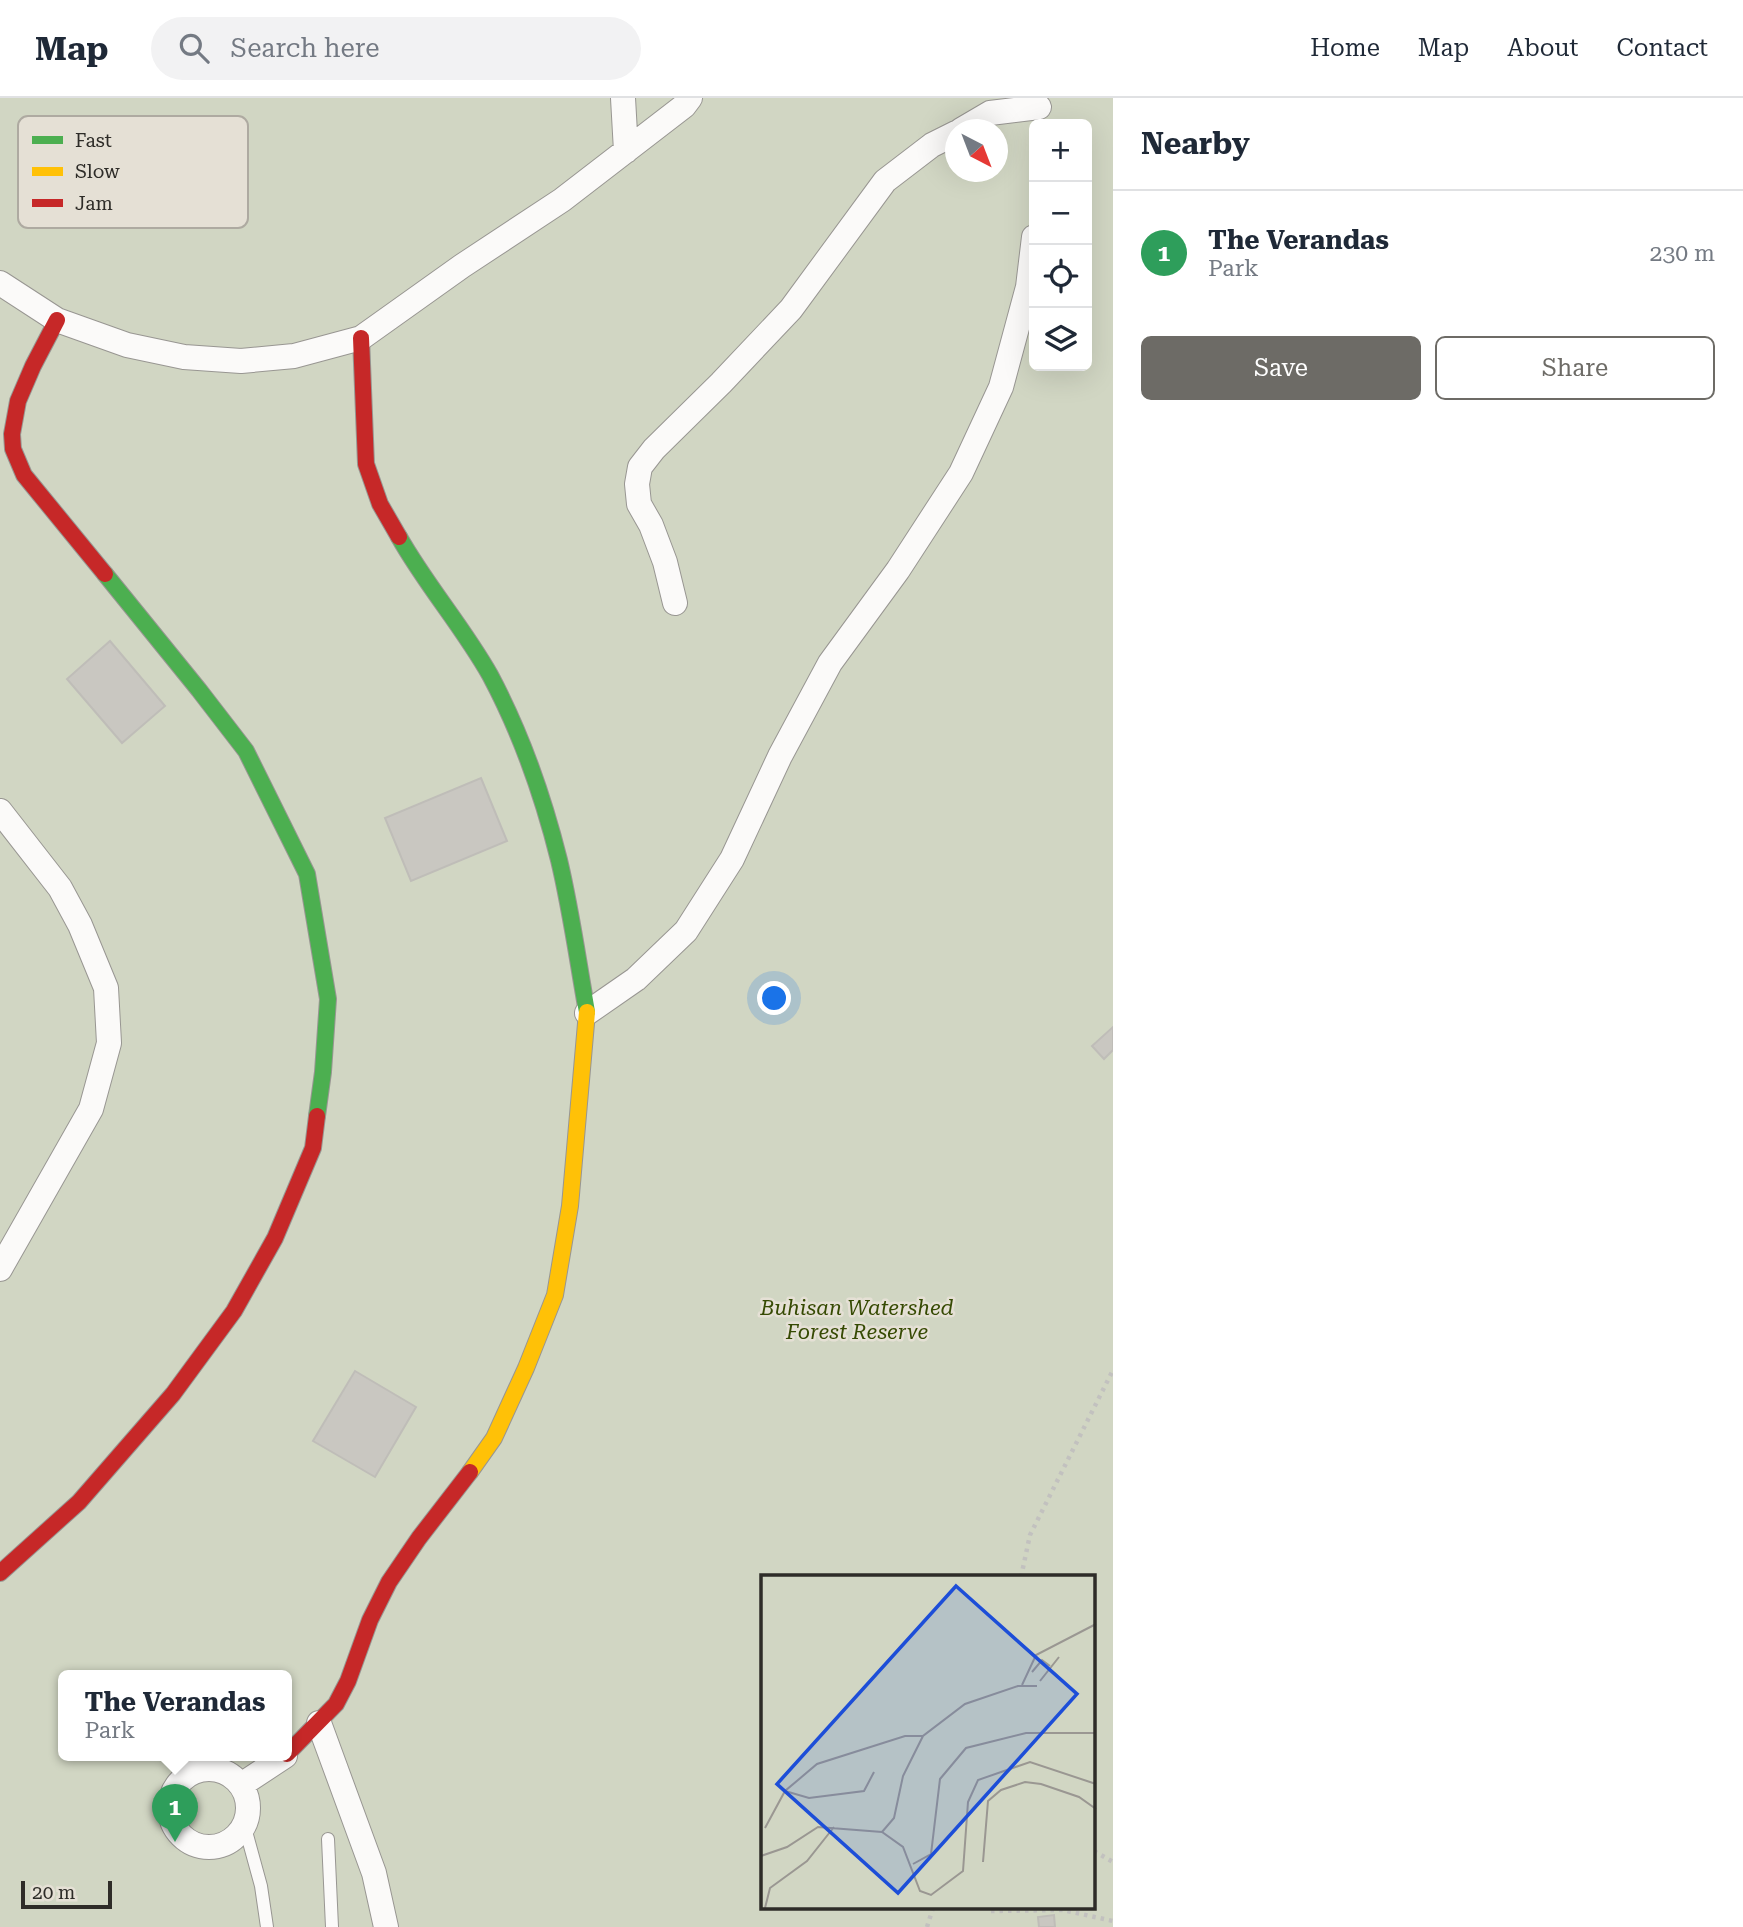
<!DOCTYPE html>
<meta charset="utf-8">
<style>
body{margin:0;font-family:"Roboto Serif",serif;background:#f2f2f3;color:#1f2937}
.controls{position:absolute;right:21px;top:21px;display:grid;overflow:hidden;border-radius:10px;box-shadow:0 7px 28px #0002}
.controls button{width:63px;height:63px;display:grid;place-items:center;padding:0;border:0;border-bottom:2px solid #e0e1e3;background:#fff;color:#1f2937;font:35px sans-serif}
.compass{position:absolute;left:945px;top:21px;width:63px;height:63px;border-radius:50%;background:#fff;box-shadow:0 7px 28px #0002;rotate:138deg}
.scale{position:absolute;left:21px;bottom:18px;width:91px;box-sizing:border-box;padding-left:7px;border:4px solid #2e2c28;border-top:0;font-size:19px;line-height:24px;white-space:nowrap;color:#2e2c28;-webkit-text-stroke:5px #e5e0d5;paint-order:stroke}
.you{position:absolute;left:775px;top:901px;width:24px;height:24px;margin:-18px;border:5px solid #fff;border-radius:50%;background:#1a73e8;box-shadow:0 0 0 10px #1a73e833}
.badge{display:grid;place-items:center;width:46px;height:46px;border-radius:50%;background:#6d6b66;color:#fff;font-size:23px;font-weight:700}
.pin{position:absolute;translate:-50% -58px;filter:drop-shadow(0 2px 4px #0008)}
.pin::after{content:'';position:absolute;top:37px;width:24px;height:21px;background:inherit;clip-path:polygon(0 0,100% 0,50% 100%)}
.popup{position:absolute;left:58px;top:1572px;width:234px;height:91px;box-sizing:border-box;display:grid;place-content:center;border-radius:10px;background:#fff;filter:drop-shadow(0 2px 5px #0005);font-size:23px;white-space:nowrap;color:#747a83}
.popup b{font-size:26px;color:#1f2937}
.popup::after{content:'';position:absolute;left:50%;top:100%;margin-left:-14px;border:14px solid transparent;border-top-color:#fff}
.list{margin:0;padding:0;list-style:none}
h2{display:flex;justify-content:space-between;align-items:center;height:91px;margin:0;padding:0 28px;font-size:30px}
h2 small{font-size:23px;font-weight:400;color:#747a83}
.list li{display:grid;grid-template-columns:46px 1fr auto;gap:21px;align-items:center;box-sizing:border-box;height:126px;padding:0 28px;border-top:2px solid #e0e1e3}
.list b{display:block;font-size:26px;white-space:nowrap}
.list p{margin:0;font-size:23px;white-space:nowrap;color:#747a83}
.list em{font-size:23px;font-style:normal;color:#747a83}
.actions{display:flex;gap:14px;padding:21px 28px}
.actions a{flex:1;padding:16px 0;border:2px solid #6d6b66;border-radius:10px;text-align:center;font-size:24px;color:#6d6b66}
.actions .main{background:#6d6b66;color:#fff}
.icon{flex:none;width:38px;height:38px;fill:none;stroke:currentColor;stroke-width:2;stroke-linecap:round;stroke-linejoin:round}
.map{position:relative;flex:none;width:1113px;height:1829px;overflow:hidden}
header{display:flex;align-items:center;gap:42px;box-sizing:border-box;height:98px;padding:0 35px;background:#fff;border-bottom:2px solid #e0e1e3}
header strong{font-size:33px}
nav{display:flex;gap:38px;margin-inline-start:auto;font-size:24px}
.search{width:490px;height:63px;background:#f2f2f3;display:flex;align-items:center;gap:18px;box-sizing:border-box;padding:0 24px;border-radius:38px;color:#747a83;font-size:26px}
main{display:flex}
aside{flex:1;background:#fff}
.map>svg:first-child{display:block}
</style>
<header>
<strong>Map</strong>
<div class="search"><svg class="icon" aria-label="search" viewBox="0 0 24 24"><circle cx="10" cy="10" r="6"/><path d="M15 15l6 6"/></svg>Search here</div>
<nav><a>Home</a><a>Map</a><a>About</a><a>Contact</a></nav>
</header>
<main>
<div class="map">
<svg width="1113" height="1829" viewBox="0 0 1113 1829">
<rect width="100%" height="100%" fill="#e2dfd8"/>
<path fill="#d1d6c3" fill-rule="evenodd" d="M 0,0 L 1113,0 L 1113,1829 L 0,1829 ZM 1034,26 L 1087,26 L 1087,268 L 1034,268 ZM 956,32 L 998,32 L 998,74 L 956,74 ZM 763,1479 L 1094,1479 L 1094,1810 L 763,1810 ZM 63,1578 L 287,1578 L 287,1658 L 63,1658 Z"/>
<path fill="#c9c7c1" stroke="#bfbdb8" stroke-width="2" d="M 110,543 L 165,608 L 122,645 L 67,581 Z
M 481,680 L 507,743 L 411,783 L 385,720 Z
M 1113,929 L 1113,952 L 1104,961 L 1092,948 Z
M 355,1273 L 416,1309 L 375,1379 L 313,1343 Z
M 1054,1817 L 1055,1829 L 1039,1829 L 1038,1819 Z"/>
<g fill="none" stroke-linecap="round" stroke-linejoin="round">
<g stroke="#989692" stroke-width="14">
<path id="lane" d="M 244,1726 L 261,1788 L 267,1829
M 328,1741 L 332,1829"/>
</g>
<g stroke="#989692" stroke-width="26">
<path id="street" d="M 623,0 L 626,53
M 961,32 L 990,15 L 1039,9
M 0,185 L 57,222 L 127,247 L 184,259 L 241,263 L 294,258 L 361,240 L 462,168 L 562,102 L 684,8 L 690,0
M 675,505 L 665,464 L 651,427 L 639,406 L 637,386 L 640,369 L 654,351 L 721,285 L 791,211 L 885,83 L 932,47 L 956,35
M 0,713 L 60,790 L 80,827 L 106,890 L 109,945 L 91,1011 L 0,1171
M 587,915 L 636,881 L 686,833 L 732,761 L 780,658 L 830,565 L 898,472 L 961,375 L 1001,289 L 1028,189 L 1034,139
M 319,1625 L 374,1775 L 386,1829
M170 1710a39 39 0 1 1 78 0a39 39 0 1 1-78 0Z
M 241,1687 L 285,1658"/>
</g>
<g stroke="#989692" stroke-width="18">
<path id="fast" d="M 399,439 C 426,487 463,529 490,577 C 521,635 543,698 559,762 C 571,812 578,864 587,914
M 105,476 L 199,592 L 246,653 L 307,776 L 328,901 L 323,974 L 317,1018"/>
</g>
<g stroke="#989692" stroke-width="18">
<path id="slow" d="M 470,1374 L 494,1340 L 526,1270 L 555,1197 L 570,1108 L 587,914"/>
</g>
<g stroke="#989692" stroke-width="18">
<path id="jam" d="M 57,222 L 33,268 L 18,303 L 12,336 L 13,351 L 24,377 L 105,476
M 361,240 L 366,366 L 380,406 L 399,439
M 0,1475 L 79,1404 L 173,1296 L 234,1213 L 275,1140 L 313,1050 L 317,1018
M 287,1656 L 336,1606 L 348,1583 L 370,1522 L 389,1484 L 419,1440 L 470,1374"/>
</g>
<path stroke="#c2c1bf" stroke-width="4.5" stroke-dasharray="3.5 5" stroke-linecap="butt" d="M 1021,1479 L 1030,1437 L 1113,1272
M 1094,1753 L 1113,1764
M 991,1813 L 1063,1812 L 1113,1823
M 927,1829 L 933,1810"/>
<use href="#lane" stroke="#fbfaf9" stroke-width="12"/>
<use href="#street" stroke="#fbfaf9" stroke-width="24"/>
<use href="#fast" stroke="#4caf50" stroke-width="16"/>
<use href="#slow" stroke="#ffc107" stroke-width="16"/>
<use href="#jam" stroke="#c62828" stroke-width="16"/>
</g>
<g text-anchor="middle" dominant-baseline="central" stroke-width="5" stroke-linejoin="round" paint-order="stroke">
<g font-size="21" font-style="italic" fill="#364a03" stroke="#e5e0d5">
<text x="857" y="1210">Buhisan Watershed<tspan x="857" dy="24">Forest Reserve</tspan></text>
</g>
</g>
<g transform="translate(761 1477)">
<rect width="334" height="334" fill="#e2dfd8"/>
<path d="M 0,1 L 334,1 L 334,333 L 0,333 Z" fill="#d1d6c3"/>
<path fill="none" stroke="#9a9792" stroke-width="2" d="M 271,97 L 281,85 L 289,91M 279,106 L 298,82M 261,110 L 275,80 L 335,49M 24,216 L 48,223 L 103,216 L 113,197M 4,253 L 24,216 L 56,189 L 144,161 L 162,161M 121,257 L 133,243 L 142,201 L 162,161 L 204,129 L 257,111 L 276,111M 0,281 L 26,272 L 57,252 L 121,257 L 142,272 L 159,316 L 170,320 L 202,296 L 207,227 L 217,205 L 269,187 L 335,209M 222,287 L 227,226 L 240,215 L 264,207 L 280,209 L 318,222 L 335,234M 152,289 L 170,279 L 179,204 L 205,173 L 265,158 L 335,158M 4,333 L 9,313 L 46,286 L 73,252"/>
<path fill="#1d4ed8" fill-opacity="0.15" stroke="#1d4ed8" stroke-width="3.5" d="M 195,11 L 316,119 L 137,318 L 16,209 Z"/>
<rect width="334" height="334" fill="none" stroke="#2e2c28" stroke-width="3.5"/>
</g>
<rect x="18" y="18" width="230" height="112" rx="10" fill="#e5e0d5" stroke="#aeaaa1" stroke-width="2"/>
<rect x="32" y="38" width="31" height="8" fill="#4caf50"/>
<rect x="32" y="69" width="31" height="9" fill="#ffc107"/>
<rect x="32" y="101" width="31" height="8" fill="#c62828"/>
<g font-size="19" fill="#2e2c28">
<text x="75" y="49">Fast</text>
<text x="75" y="80">Slow</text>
<text x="75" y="112">Jam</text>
</g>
</svg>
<div class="controls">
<button>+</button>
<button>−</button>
<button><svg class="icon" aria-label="locate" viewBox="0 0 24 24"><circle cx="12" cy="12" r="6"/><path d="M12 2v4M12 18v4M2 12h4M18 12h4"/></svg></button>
<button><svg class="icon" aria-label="layers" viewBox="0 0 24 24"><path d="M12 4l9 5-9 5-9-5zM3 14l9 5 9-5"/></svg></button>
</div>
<svg class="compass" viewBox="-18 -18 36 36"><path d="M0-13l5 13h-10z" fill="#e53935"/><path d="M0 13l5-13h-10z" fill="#747a83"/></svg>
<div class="scale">20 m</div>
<div class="you"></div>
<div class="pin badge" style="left:175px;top:1744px;background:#2e9e5b">1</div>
<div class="popup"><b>The Verandas</b>Park</div>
</div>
<aside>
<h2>Nearby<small></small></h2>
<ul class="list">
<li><span class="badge" style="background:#2e9e5b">1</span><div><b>The Verandas</b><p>Park</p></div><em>230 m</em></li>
</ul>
<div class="actions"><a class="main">Save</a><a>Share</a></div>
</aside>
</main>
